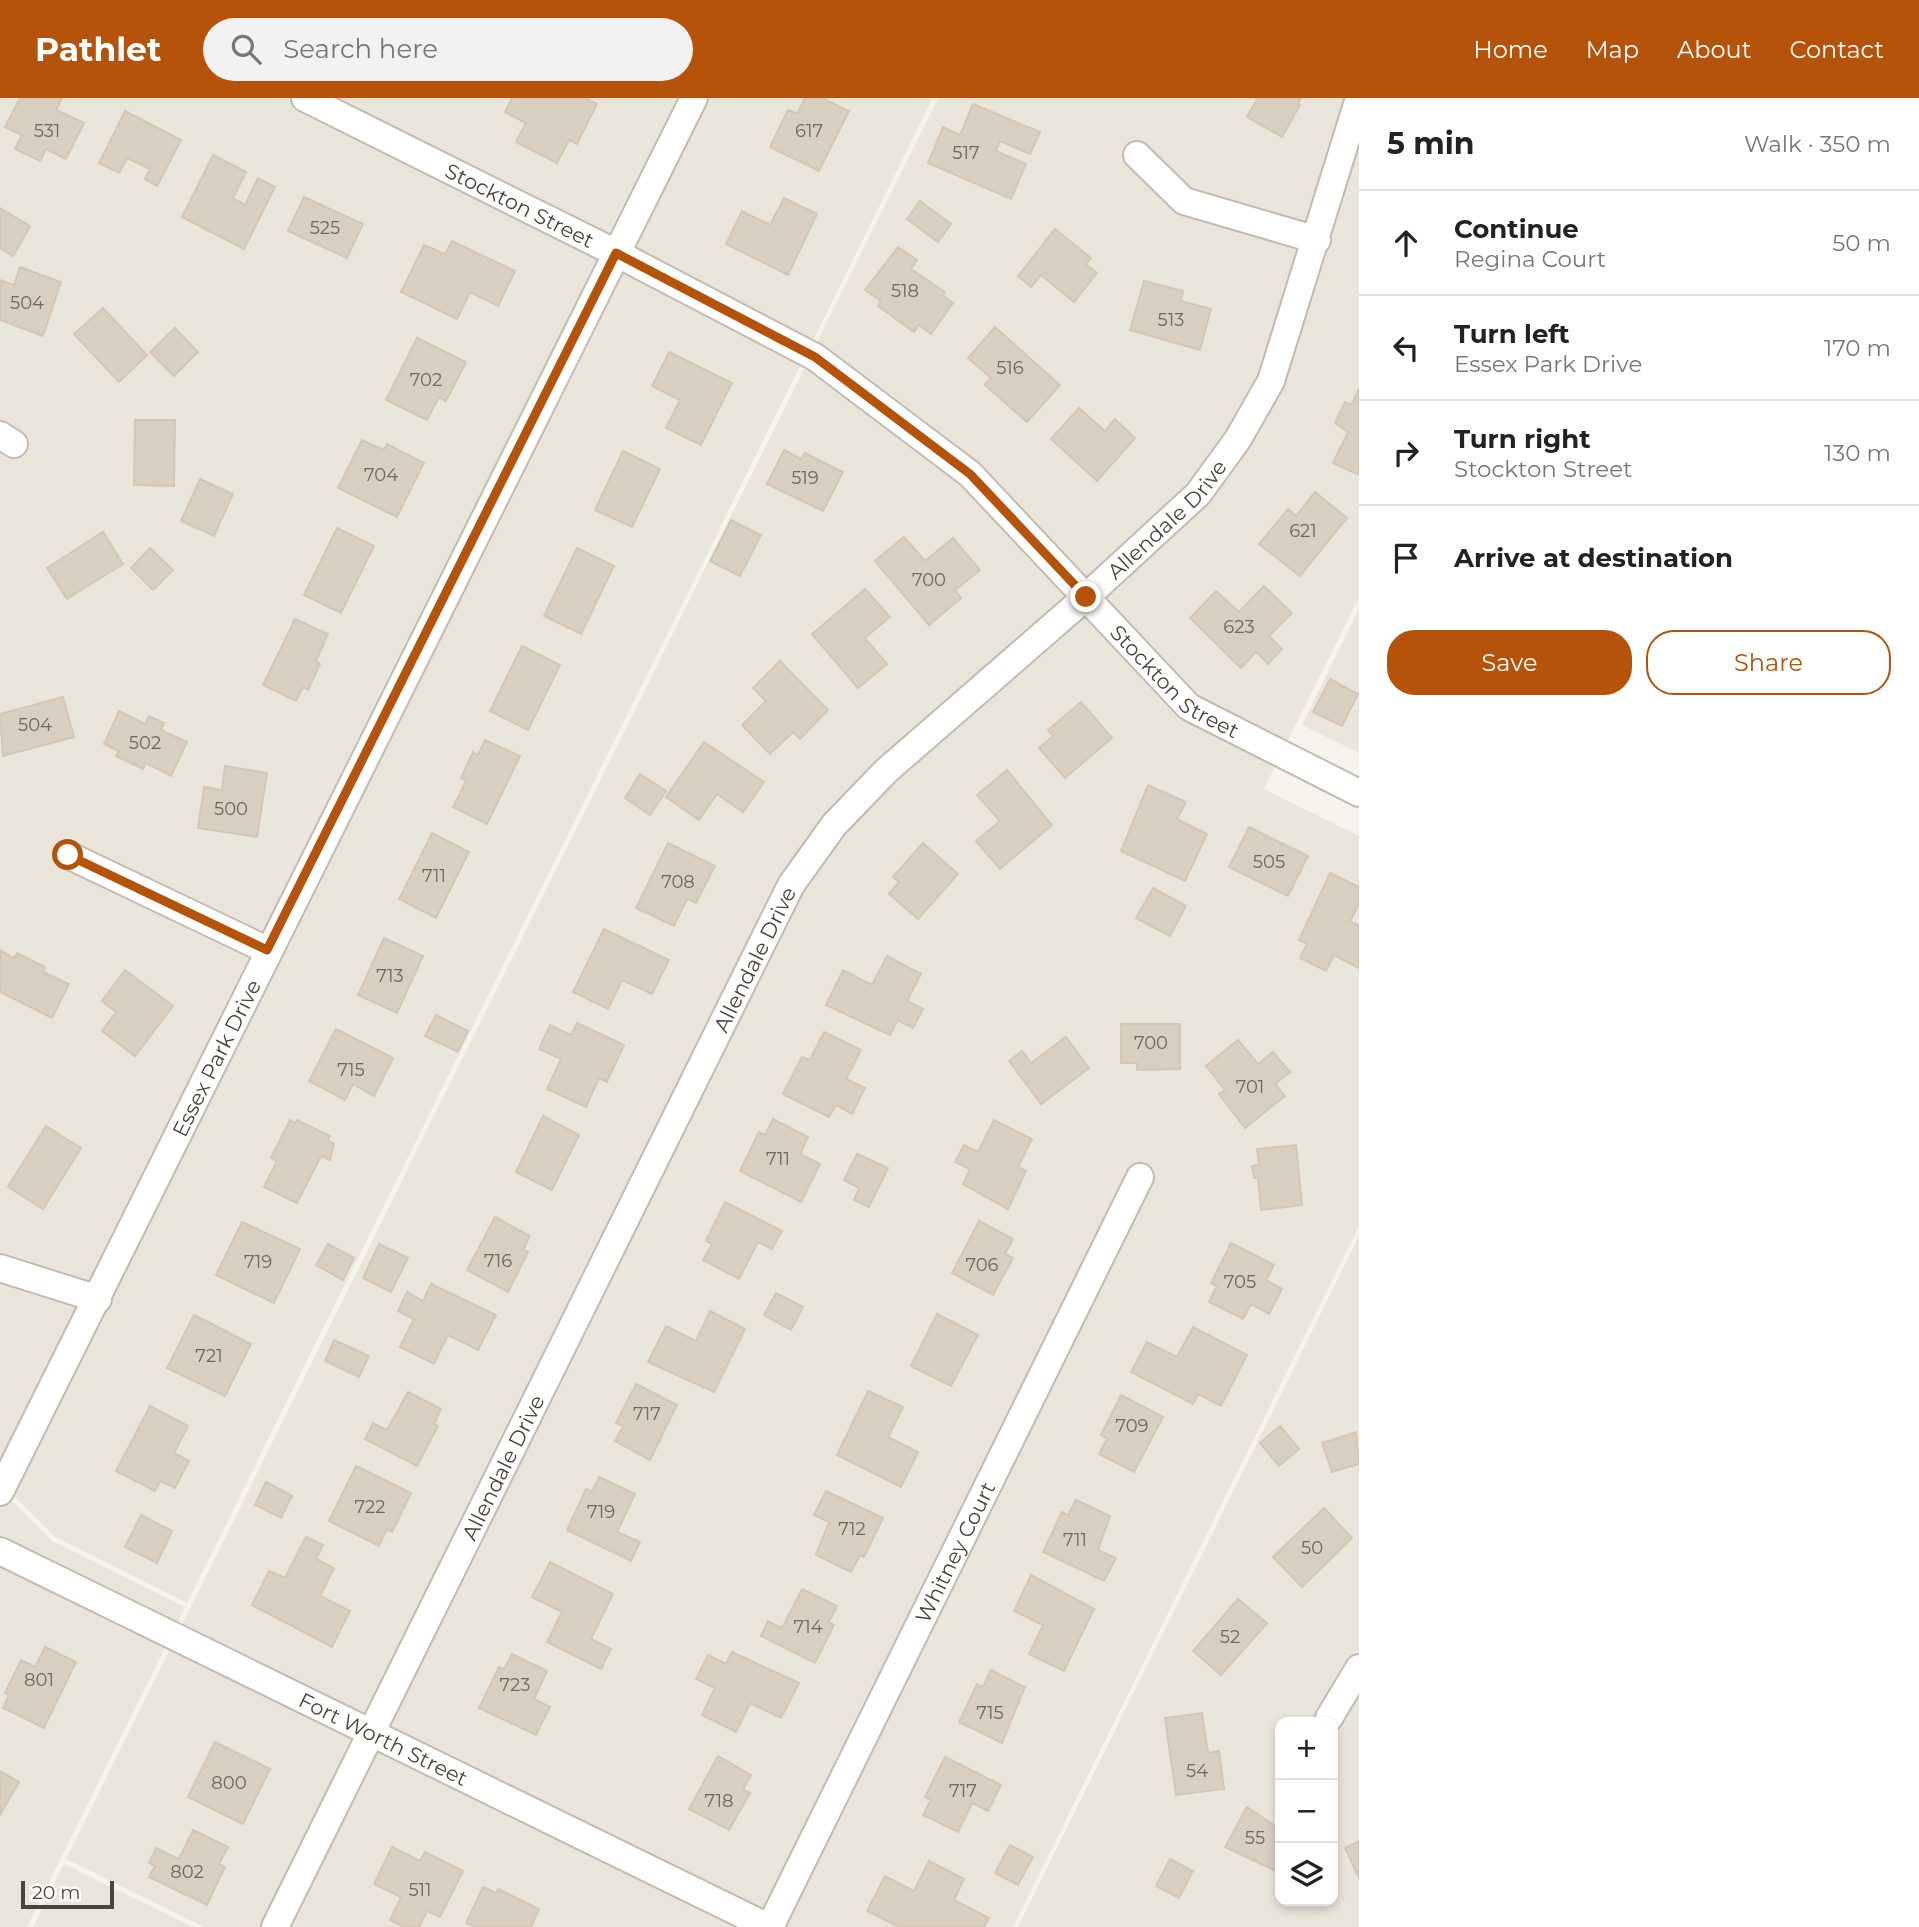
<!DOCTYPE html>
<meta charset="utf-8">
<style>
body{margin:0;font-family:Montserrat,sans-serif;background:#f2f2f2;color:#222}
.controls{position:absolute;right:21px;bottom:21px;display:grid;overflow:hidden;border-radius:14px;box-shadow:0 4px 10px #0003}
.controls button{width:63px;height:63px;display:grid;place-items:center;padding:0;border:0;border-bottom:2px solid #e0e0e0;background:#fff;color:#222;font:35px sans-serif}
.scale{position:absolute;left:21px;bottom:18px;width:93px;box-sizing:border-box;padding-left:7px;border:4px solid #4b4439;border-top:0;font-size:19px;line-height:24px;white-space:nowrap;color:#4b4439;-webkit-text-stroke:5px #fff;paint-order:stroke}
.stop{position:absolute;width:21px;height:21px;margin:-16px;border:5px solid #b45309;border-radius:50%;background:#fff}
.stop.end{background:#b45309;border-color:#fff;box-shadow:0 2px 7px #0008}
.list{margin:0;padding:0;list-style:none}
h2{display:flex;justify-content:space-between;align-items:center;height:91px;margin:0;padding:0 28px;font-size:30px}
h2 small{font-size:23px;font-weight:400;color:#767676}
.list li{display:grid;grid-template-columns:46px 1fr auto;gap:21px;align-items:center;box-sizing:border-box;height:105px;padding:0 28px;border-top:2px solid #e0e0e0}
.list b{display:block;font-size:26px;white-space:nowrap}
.list p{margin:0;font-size:23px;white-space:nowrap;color:#767676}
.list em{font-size:23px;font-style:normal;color:#767676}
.actions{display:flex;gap:14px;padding:21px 28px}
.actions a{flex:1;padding:16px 0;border:2px solid #b45309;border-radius:28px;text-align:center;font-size:24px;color:#b45309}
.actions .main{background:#b45309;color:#fff}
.icon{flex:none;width:38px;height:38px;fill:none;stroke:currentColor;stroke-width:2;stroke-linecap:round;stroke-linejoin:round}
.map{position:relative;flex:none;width:1359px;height:1829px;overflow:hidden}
header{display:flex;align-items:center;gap:42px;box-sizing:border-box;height:98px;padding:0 35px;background:#b45309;color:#fff}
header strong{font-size:33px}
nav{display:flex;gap:38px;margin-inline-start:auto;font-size:24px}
.search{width:490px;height:63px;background:#f2f2f2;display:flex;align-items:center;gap:18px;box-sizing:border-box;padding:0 24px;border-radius:38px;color:#767676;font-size:26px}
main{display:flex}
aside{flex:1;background:#fff}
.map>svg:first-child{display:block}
</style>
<header>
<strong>Pathlet</strong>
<div class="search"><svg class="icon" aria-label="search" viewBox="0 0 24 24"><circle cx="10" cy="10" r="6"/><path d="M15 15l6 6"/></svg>Search here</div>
<nav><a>Home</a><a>Map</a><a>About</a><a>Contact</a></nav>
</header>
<main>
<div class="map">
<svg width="1359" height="1829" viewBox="0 0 1359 1829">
<rect width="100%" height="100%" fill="#f6f3ec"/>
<path fill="#eae5da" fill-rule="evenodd" d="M 0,0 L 933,0 L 187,1505 L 55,1439 L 0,1385 Z
M 938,0 L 1359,0 L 1359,499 L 1264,691 L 1359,738 L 1359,1128 L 1013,1829 L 204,1829 L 66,1761 Z
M 1359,511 L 1359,655 L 1302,627 Z
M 1359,1138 L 1359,1829 L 1018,1829 ZM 1280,1624 L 1333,1624 L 1333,1803 L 1280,1803 Z
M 0,1391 L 52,1443 L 185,1509 L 27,1829 L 0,1829 Z
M 64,1766 L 193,1829 L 33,1829 Z"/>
<path fill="#d8cfc1" stroke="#d3c7b4" stroke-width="2" d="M 20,0 L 62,0 L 56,12 L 84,25 L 66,61 L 46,51 L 40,63 L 15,51 L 22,37 L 5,29 Z
M 512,0 L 585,0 L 597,6 L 577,46 L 569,42 L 557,65 L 516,44 L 526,25 L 505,14 Z
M 805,0 L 822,0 L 849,13 L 819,73 L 770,49 L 788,12 L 797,16 Z
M 1258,0 L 1301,0 L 1298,6 L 1300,7 L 1282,39 L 1247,19 Z
M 973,6 L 1040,34 L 1030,56 L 1000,43 L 996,53 L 1026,66 L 1011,101 L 928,65 L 943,29 L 960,37 Z
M 125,13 L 181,42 L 157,88 L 145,81 L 150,71 L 127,60 L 119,75 L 99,65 Z
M 213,57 L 246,74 L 233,100 L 245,107 L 258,80 L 275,89 L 244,151 L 182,119 Z
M 304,99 L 363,126 L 347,160 L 288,133 Z
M 784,100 L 817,116 L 788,177 L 726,146 L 742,113 L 770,127 Z
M 920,103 L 951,126 L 938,144 L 907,121 Z
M 0,110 L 30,128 L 13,158 L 0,150 Z
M 1055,131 L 1091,160 L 1086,166 L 1097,175 L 1074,204 L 1041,177 L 1031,189 L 1018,178 Z
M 452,143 L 515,173 L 498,208 L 470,194 L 457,221 L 401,194 L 424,147 L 445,156 Z
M 898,149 L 917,162 L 911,171 L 945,194 L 943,198 L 953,205 L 931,236 L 919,227 L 914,234 L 878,208 L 881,203 L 865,192 Z
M 20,169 L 61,184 L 43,238 L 0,222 L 0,182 L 14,187 Z
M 1144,183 L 1183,193 L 1181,203 L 1211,211 L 1200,252 L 1130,232 Z
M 103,210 L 147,257 L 119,284 L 74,236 Z
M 995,229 L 1060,287 L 1027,324 L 985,287 L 991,280 L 968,260 Z
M 175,230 L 198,254 L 174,278 L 150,254 Z
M 417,240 L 466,264 L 446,303 L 439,299 L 427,322 L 386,302 Z
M 669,254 L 732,285 L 701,347 L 666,330 L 680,302 L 652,288 Z
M 1359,291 L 1359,377 L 1333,365 L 1348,334 L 1335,325 L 1345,304 L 1351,307 Z
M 1079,310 L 1105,333 L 1115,321 L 1135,340 L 1097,383 L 1051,341 Z
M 135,322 L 175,322 L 174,388 L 134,387 Z
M 362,342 L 384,352 L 387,346 L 424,365 L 397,419 L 338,390 Z
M 784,352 L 801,361 L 805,355 L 843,374 L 823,413 L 767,386 Z
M 623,353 L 660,371 L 632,429 L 595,412 Z
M 200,381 L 233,396 L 214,438 L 181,423 Z
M 1315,394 L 1347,420 L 1300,478 L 1259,446 L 1288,411 L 1296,418 Z
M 731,422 L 761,437 L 740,478 L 710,463 Z
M 337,430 L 374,448 L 341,515 L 304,497 Z
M 103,434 L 123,466 L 67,501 L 47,470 Z
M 904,439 L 925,463 L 953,440 L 980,472 L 955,492 L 961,500 L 929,527 L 875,463 Z
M 150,450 L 173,472 L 153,492 L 131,470 Z
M 577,450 L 614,468 L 581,536 L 544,518 Z
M 1264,488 L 1292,515 L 1269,538 L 1282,551 L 1268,566 L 1256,554 L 1241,570 L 1190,520 L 1216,493 L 1239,514 Z
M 865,491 L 890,519 L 865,540 L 887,566 L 858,590 L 812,536 Z
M 295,521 L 328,536 L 316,563 L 320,566 L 308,592 L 303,589 L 296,603 L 263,587 Z
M 522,548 L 560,567 L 528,632 L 490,613 Z
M 780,563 L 828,612 L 800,641 L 793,634 L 770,656 L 742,627 L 766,603 L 753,590 Z
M 1330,581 L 1358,596 L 1342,628 L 1313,614 Z
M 63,599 L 74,639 L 3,658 L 0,616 Z
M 1081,604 L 1112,640 L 1065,680 L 1039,650 L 1053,638 L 1048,632 Z
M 119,613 L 145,626 L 149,618 L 164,625 L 161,632 L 187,644 L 171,678 L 146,665 L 143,671 L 116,658 L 119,653 L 104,646 Z
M 485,642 L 520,658 L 487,726 L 453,709 L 466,683 L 461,680 L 473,654 L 478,657 Z
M 704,644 L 764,684 L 743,714 L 717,696 L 699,722 L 666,699 Z
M 225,668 L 267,675 L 257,739 L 198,730 L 204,689 L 222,692 Z
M 1007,672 L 1052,727 L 1000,771 L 976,743 L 1000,723 L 977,697 Z
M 640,676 L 666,693 L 650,717 L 625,700 Z
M 1148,687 L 1186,704 L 1177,721 L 1207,736 L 1185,783 L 1121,753 Z
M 1249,729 L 1308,758 L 1288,798 L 1229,769 Z
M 432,735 L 469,754 L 436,820 L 399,801 Z
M 668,745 L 715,768 L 696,805 L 687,801 L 674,828 L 636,810 Z
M 923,745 L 958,776 L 918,821 L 889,796 L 899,784 L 893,779 Z
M 1330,775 L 1359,789 L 1359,806 L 1350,823 L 1359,828 L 1359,870 L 1334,857 L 1326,873 L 1300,860 L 1307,846 L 1299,842 Z
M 1153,790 L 1186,808 L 1170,838 L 1136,820 Z
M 604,831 L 669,862 L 652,896 L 622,882 L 608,911 L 573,894 Z
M 384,840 L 423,858 L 397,915 L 358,897 Z
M 1,853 L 14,860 L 17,855 L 45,869 L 43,874 L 69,886 L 52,920 L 0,894 Z
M 887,858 L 921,876 L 907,903 L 923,911 L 913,930 L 898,922 L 890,937 L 826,907 L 843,872 L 872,887 Z
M 125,872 L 173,908 L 135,958 L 102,933 L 116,914 L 102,903 Z
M 436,917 L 468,933 L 458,954 L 425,938 Z
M 577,925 L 624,947 L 607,984 L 599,980 L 586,1009 L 547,991 L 561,961 L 539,951 L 550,927 L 571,937 Z
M 1121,926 L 1180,926 L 1180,971 L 1137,972 L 1137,965 L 1121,965 Z
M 336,931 L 393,960 L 374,998 L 353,986 L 345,1002 L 309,983 Z
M 824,934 L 861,952 L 846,981 L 865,990 L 852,1016 L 836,1007 L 829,1019 L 783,996 L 802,959 L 810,962 Z
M 1066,939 L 1089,970 L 1041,1006 L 1009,963 L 1022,953 L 1031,965 Z
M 1238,942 L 1258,966 L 1273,954 L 1290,974 L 1275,986 L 1285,998 L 1245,1030 L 1219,996 L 1225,992 L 1206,968 Z
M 543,1018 L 579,1037 L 552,1092 L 516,1074 Z
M 773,1021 L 808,1039 L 800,1056 L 820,1066 L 801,1104 L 740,1073 L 759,1034 L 765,1037 Z
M 290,1022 L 295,1025 L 297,1022 L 330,1038 L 328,1042 L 334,1046 L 330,1062 L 321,1058 L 297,1105 L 264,1089 L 277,1063 L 271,1060 Z
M 994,1022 L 1032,1041 L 1018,1069 L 1026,1073 L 1008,1111 L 963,1086 L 970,1071 L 955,1064 L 964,1047 L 978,1054 Z
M 46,1028 L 81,1050 L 43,1111 L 8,1089 Z
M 1296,1047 L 1302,1107 L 1261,1112 L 1258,1080 L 1254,1080 L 1252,1068 L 1259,1067 L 1257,1051 Z
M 857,1056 L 888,1070 L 869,1109 L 854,1102 L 859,1090 L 844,1082 Z
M 725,1104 L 782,1133 L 772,1151 L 758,1144 L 739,1181 L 703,1162 L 712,1146 L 706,1143 Z
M 495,1119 L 530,1138 L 523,1152 L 528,1154 L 508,1194 L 467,1172 Z
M 979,1123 L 1013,1141 L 1005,1156 L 1013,1160 L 993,1197 L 952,1175 Z
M 242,1124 L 300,1151 L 274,1205 L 216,1177 Z
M 1231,1145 L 1274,1167 L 1266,1182 L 1282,1191 L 1269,1216 L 1251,1206 L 1243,1221 L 1209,1204 L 1217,1188 L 1211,1185 Z
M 328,1146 L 354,1160 L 343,1182 L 316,1167 Z
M 379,1146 L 408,1160 L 391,1194 L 363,1180 Z
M 431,1186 L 496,1217 L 478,1252 L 448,1237 L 434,1266 L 400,1249 L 414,1221 L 398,1213 L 407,1194 L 423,1203 Z
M 776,1195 L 803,1209 L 791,1232 L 764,1217 Z
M 710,1213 L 745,1231 L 714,1294 L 648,1264 L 666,1228 L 696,1243 Z
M 937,1216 L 978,1237 L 951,1288 L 911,1268 Z
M 194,1217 L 251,1246 L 225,1298 L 167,1270 Z
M 1193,1229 L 1247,1257 L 1221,1308 L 1198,1296 L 1193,1306 L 1131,1274 L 1147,1244 L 1177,1259 Z
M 334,1242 L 369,1258 L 359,1279 L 325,1263 Z
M 636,1286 L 677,1307 L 650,1362 L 615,1343 L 623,1328 L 616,1325 Z
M 868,1293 L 903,1309 L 888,1339 L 918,1354 L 901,1389 L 837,1357 Z
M 408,1294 L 441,1311 L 434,1326 L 438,1328 L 417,1368 L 365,1341 L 373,1325 L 387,1332 Z
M 1121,1297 L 1163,1319 L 1134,1374 L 1099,1356 L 1107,1341 L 1101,1337 Z
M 150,1308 L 188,1328 L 174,1355 L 189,1363 L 175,1390 L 160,1383 L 155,1393 L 116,1373 Z
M 1280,1328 L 1299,1351 L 1279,1368 L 1260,1345 Z
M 1356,1334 L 1359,1366 L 1332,1374 L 1322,1345 Z
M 356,1368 L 411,1395 L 392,1434 L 387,1431 L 379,1448 L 329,1423 Z
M 599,1379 L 635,1396 L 617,1434 L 640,1444 L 631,1463 L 567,1432 L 586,1391 L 592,1394 Z
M 266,1384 L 292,1398 L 281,1420 L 255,1407 Z
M 826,1393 L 883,1420 L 864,1459 L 860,1457 L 851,1474 L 816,1457 L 829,1424 L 814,1417 Z
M 1076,1402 L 1110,1418 L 1098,1452 L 1116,1460 L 1104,1483 L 1043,1454 L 1062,1414 L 1068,1417 Z
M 1324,1410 L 1352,1440 L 1302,1489 L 1273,1459 Z
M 141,1417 L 172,1433 L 157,1465 L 125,1449 Z
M 306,1439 L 323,1447 L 316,1461 L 334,1470 L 320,1498 L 350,1513 L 332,1549 L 252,1507 L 269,1473 L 285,1480 Z
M 550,1464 L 613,1496 L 591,1541 L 611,1551 L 601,1571 L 547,1544 L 562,1514 L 532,1499 Z
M 1031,1477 L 1094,1511 L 1064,1573 L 1029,1556 L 1043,1527 L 1014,1513 Z
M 802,1491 L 837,1508 L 829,1524 L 834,1527 L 815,1565 L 761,1538 L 768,1523 L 782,1530 Z
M 1238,1501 L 1267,1525 L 1221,1577 L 1193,1553 Z
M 45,1549 L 76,1564 L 44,1630 L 3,1610 L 9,1597 L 5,1595 L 21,1562 L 35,1569 Z
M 732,1554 L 799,1585 L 781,1620 L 750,1605 L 736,1634 L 702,1617 L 715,1590 L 696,1581 L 708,1557 L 726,1566 Z
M 512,1556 L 547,1573 L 534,1601 L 550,1609 L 536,1637 L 479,1610 L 499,1569 L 504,1571 Z
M 991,1572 L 1025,1589 L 1002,1645 L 959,1624 L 977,1586 L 983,1589 Z
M 1202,1615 L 1208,1655 L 1219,1653 L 1224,1691 L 1176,1697 L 1165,1620 Z
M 215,1644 L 270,1671 L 243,1726 L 188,1699 Z
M 718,1658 L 751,1677 L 743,1691 L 750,1695 L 729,1732 L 689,1711 Z
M 945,1659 L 1001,1687 L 988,1713 L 972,1705 L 958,1734 L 923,1717 L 931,1702 L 925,1699 Z
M 0,1673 L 19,1684 L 0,1717 Z
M 1247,1709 L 1280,1731 L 1280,1775 L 1225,1749 Z
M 193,1732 L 228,1749 L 219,1766 L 225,1769 L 207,1807 L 149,1779 L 155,1768 L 149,1765 L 156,1750 L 179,1761 Z
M 1359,1743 L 1359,1780 L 1345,1750 Z
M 1010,1747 L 1033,1759 L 1018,1787 L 995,1775 Z
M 392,1749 L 420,1763 L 425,1754 L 463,1773 L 440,1819 L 427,1813 L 419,1829 L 404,1829 L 390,1822 L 401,1799 L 374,1786 Z
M 1170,1761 L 1193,1773 L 1179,1800 L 1156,1788 Z
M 929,1763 L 964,1781 L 954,1802 L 989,1820 L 984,1829 L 899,1829 L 867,1813 L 885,1778 L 914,1793 Z
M 483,1789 L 496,1795 L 498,1791 L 539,1811 L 531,1829 L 475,1829 L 466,1825 Z"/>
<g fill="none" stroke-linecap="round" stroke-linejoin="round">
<g stroke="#c2bbae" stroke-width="30">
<g id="minor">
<path id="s1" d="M 305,0 L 616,155 L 815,259 L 970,376 L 1189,609 L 1359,695"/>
<path d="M 1137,57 L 1184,103 L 1317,142"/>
<path d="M 0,337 L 14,346"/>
<path d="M 68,757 L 267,852"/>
<path d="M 0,1170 L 98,1201"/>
<path id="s2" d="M 0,1394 L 694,0"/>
<path id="s3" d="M 0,1453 L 768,1829"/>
<path d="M 1329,1620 L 1359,1570"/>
<path id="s4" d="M 275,1829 L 791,787 L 834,727 L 886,673 L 1086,499 L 1198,396 L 1238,341 L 1271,283 L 1359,0"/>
<path id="s5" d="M 770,1829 L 1140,1079"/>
</g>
</g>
<use href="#minor" stroke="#fff" stroke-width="26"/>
</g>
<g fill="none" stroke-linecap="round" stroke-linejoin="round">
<path stroke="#b45309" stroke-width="9" d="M 68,757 L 267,852 L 616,155 L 815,259 L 970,376 L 1086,499"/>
</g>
<g text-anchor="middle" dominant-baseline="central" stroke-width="7" stroke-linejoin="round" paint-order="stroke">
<g font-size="18" fill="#6e675b">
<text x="47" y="33">531</text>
<text x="809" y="33">617</text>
<text x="966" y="55">517</text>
<text x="325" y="130">525</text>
<text x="905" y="193">518</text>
<text x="27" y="205">504</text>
<text x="1171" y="222">513</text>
<text x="1010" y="270">516</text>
<text x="426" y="282">702</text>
<text x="381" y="377">704</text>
<text x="805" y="380">519</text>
<text x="1303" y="433">621</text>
<text x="929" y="482">700</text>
<text x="1239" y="529">623</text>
<text x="35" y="627">504</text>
<text x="145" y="645">502</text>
<text x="231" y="711">500</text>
<text x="1269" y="764">505</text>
<text x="434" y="778">711</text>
<text x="678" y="784">708</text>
<text x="390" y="878">713</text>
<text x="1151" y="945">700</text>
<text x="351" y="972">715</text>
<text x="1250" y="989">701</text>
<text x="778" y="1061">711</text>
<text x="498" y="1163">716</text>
<text x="258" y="1164">719</text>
<text x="982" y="1167">706</text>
<text x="1240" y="1184">705</text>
<text x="209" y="1258">721</text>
<text x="647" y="1316">717</text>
<text x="1132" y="1328">709</text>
<text x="370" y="1409">722</text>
<text x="601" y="1414">719</text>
<text x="852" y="1431">712</text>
<text x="1075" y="1442">711</text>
<text x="1312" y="1450">50</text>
<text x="808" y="1529">714</text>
<text x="1230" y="1539">52</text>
<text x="39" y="1582">801</text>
<text x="515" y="1587">723</text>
<text x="990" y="1615">715</text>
<text x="1197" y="1673">54</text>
<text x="229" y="1685">800</text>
<text x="963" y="1693">717</text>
<text x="719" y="1703">718</text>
<text x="1255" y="1740">55</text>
<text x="187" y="1774">802</text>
<text x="420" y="1792">511</text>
</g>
<g font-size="21" fill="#4b4439" stroke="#fff">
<text stroke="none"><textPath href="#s1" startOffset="240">Stockton Street</textPath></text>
<text stroke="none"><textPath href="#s4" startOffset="1689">Allendale Drive</textPath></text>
<text stroke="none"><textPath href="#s1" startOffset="1059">Stockton Street</textPath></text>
<text stroke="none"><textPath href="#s4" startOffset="1080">Allendale Drive</textPath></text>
<text stroke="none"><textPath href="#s2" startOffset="485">Essex Park Drive</textPath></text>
<text stroke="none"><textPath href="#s4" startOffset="513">Allendale Drive</textPath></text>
<text stroke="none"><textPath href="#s5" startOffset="418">Whitney Court</textPath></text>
<text stroke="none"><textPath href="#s3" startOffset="427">Fort Worth Street</textPath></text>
</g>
</g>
</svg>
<div class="controls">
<button>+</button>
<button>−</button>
<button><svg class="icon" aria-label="layers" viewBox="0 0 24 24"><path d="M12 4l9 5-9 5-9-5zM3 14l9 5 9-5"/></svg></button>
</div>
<div class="scale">20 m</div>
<div class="stop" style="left:68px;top:757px"></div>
<div class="stop end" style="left:1086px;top:499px"></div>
</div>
<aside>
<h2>5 min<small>Walk · 350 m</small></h2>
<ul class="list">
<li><svg class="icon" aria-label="ahead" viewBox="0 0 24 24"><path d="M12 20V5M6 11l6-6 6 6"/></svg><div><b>Continue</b><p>Regina Court</p></div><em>50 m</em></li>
<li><svg class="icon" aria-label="left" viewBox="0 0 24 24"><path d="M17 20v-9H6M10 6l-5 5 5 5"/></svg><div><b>Turn left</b><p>Essex Park Drive</p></div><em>170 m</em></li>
<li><svg class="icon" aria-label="right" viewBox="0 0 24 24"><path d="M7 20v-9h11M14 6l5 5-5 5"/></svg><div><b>Turn right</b><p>Stockton Street</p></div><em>130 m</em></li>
<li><svg class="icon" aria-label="arrive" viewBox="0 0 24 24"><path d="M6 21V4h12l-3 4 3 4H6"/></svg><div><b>Arrive at destination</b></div></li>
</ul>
<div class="actions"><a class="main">Save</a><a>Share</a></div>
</aside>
</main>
